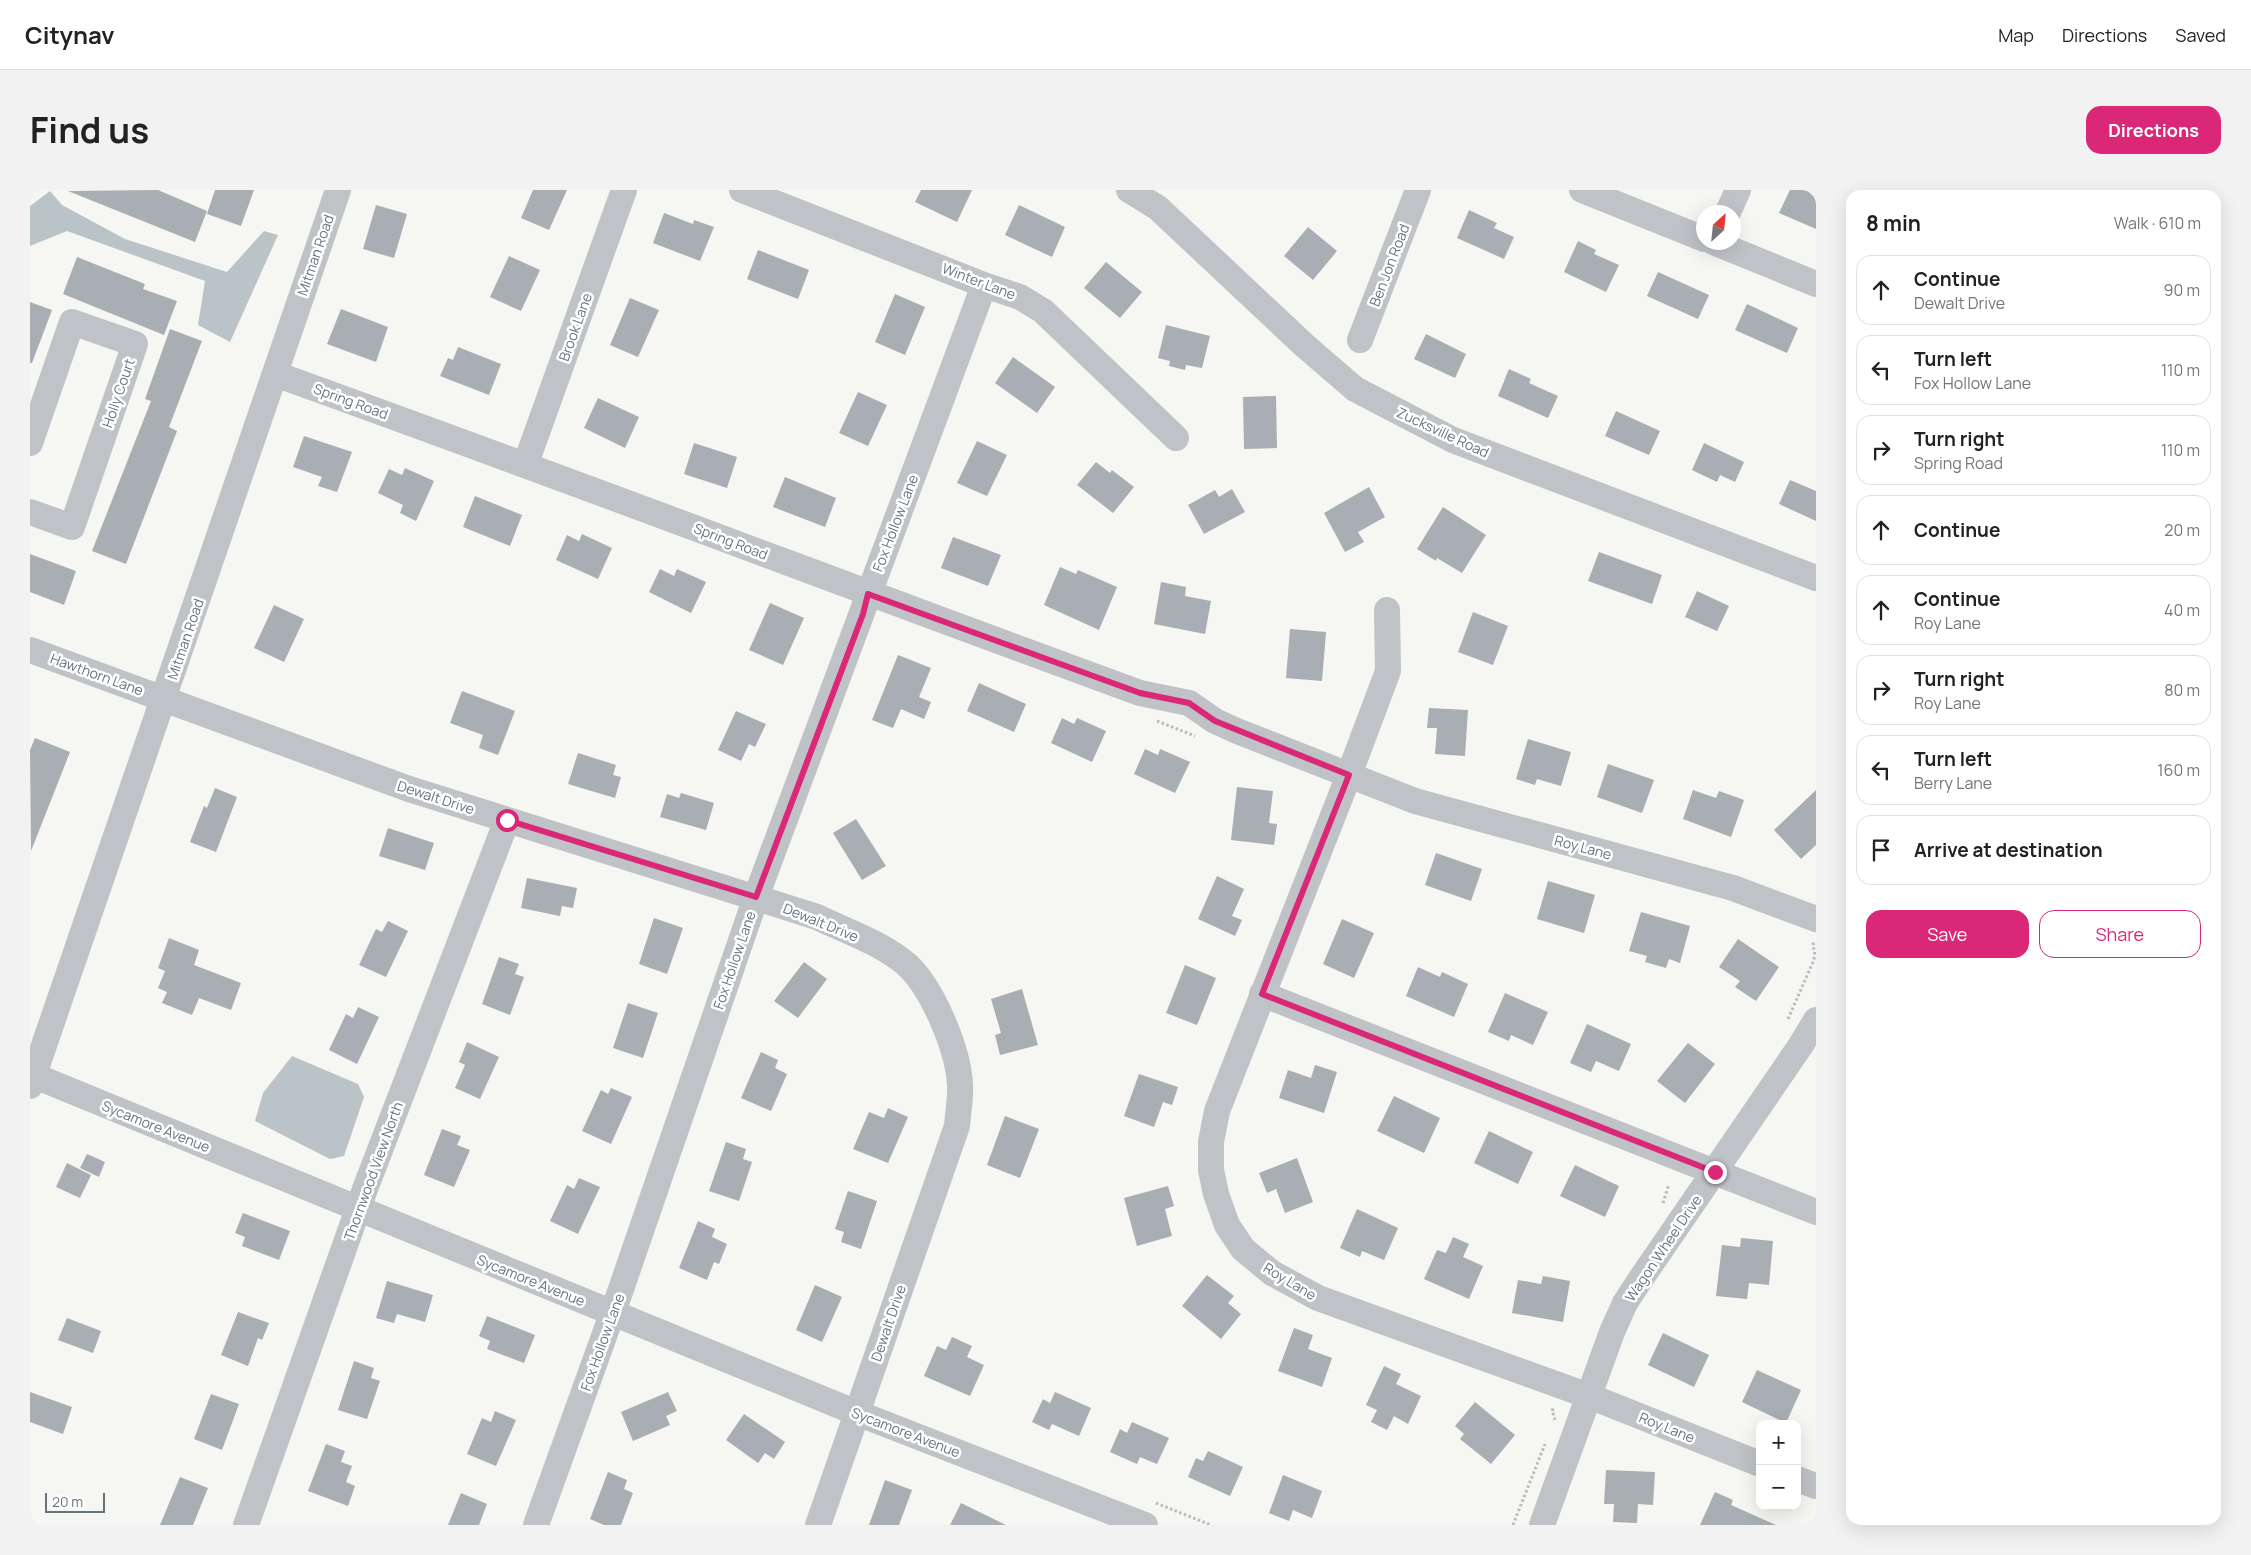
<!DOCTYPE html>
<meta charset="utf-8">
<style>
body{margin:0;font-family:Manrope,sans-serif;background:#f2f2f2;color:#222}
.controls{position:absolute;right:15px;bottom:15px;display:grid;overflow:hidden;border-radius:10px;box-shadow:0 5px 20px #0002}
.controls button{width:45px;height:45px;display:grid;place-items:center;padding:0;border:0;border-bottom:1px solid #e0e0e0;background:#fff;color:#222;font:25px sans-serif}
.compass{position:absolute;left:1666px;top:15px;width:45px;height:45px;border-radius:50%;background:#fff;box-shadow:0 5px 20px #0002;rotate:27deg}
.scale{position:absolute;left:15px;bottom:12px;width:60px;box-sizing:border-box;padding-left:5px;border:2px solid #667482;border-top:0;font-size:14px;line-height:18px;white-space:nowrap;color:#667482;-webkit-text-stroke:4px #fff;paint-order:stroke}
.stop{position:absolute;width:15px;height:15px;margin:-11px;border:4px solid #db2777;border-radius:50%;background:#fff}
.stop.end{background:#db2777;border-color:#fff;box-shadow:0 1px 5px #0008}
.list{margin:0;padding:0;list-style:none}
h2{display:flex;justify-content:space-between;align-items:center;height:65px;margin:0;padding:0 20px;font-size:21px}
h2 small{font-size:16px;font-weight:400;color:#767676}
.list li{display:grid;grid-template-columns:32px 1fr auto;gap:15px;align-items:center;box-sizing:border-box;height:70px;margin:0 10px 10px;padding:0 10px;border:1px solid #e0e0e0;border-radius:15px}
.list b{display:block;font-size:19px;white-space:nowrap}
.list p{margin:0;font-size:16px;white-space:nowrap;color:#767676}
.list em{font-size:16px;font-style:normal;color:#767676}
.actions{display:flex;gap:10px;padding:15px 20px}
.actions a{flex:1;padding:11px 0;border:1px solid #db2777;border-radius:15px;text-align:center;font-size:18px;color:#db2777}
.actions .main{background:#db2777;color:#fff}
.icon{flex:none;width:28px;height:28px;fill:none;stroke:currentColor;stroke-width:2;stroke-linecap:round;stroke-linejoin:round}
.map{position:relative;flex:none;width:1786px;height:1335px;overflow:hidden;border-radius:15px}
header{display:flex;align-items:center;gap:30px;box-sizing:border-box;height:70px;padding:0 25px;background:#fff;border-bottom:1px solid #e0e0e0}
header strong{font-size:24px}
nav{display:flex;gap:28px;margin-inline-start:auto;font-size:18px}
.intro{display:flex;align-items:center;justify-content:space-between;box-sizing:border-box;height:120px;padding:0 30px}
h1{margin:0;font-size:35px}
.button{padding:12px 22px;border-radius:15px;background:#db2777;color:#fff;font-size:18px;font-weight:700}
main{display:flex;gap:30px;padding:0 30px}
aside{flex:1;background:#fff;border-radius:15px;box-shadow:0 5px 20px #0002}
.map>svg:first-child{display:block}
</style>
<header>
<strong>Citynav</strong>
<nav><a>Map</a><a>Directions</a><a>Saved</a></nav>
</header>
<div class="intro"><h1>Find us</h1><a class="button">Directions</a></div>
<main>
<div class="map">
<svg width="1786" height="1335" viewBox="0 0 1786 1335">
<rect width="100%" height="100%" fill="#f6f6f2"/>
<path fill="#b9c3c8" d="M 20,1 L 32,15 L 95,49 L 197,82 L 234,41 L 248,45 L 200,152 L 168,135 L 175,91 L 37,41 L 0,56 L 0,16 Z
M 262,866 L 328,894 L 334,907 L 314,966 L 300,969 L 225,931 L 233,903 Z"/>
<path fill="#a8aeb4" d="M 128,0 L 177,21 L 165,52 L 38,1 Z
M 185,0 L 224,0 L 211,36 L 177,24 Z
M 503,0 L 537,0 L 519,40 L 491,28 Z
M 891,0 L 942,0 L 927,32 L 885,12 Z
M 1760,0 L 1786,0 L 1786,39 L 1749,23 Z
M 346,15 L 377,24 L 364,68 L 333,59 Z
M 989,15 L 1035,37 L 1022,67 L 975,45 Z
M 1439,20 L 1467,33 L 1464,38 L 1484,47 L 1474,69 L 1427,48 Z
M 634,23 L 663,34 L 664,30 L 684,37 L 670,71 L 623,53 Z
M 1278,37 L 1307,61 L 1283,90 L 1254,66 Z
M 1548,51 L 1566,60 L 1564,64 L 1589,75 L 1576,102 L 1534,82 Z
M 728,60 L 779,80 L 768,109 L 717,89 Z
M 479,66 L 510,80 L 491,121 L 460,107 Z
M 47,67 L 115,94 L 113,99 L 147,111 L 134,145 L 33,104 Z
M 1076,72 L 1112,102 L 1090,128 L 1054,98 Z
M 1628,82 L 1679,105 L 1668,129 L 1617,106 Z
M 865,104 L 895,117 L 875,165 L 845,152 Z
M 600,108 L 629,120 L 608,167 L 580,155 Z
M 0,112 L 22,120 L 2,173 L 0,173 Z
M 1717,114 L 1768,138 L 1757,163 L 1705,140 Z
M 311,119 L 358,137 L 346,172 L 297,154 Z
M 1136,135 L 1180,146 L 1172,178 L 1156,175 L 1155,180 L 1139,176 L 1140,171 L 1128,168 Z
M 140,139 L 172,151 L 139,237 L 147,241 L 96,374 L 62,361 L 121,211 L 115,209 Z
M 1396,144 L 1436,164 L 1425,188 L 1384,169 Z
M 428,157 L 471,174 L 459,205 L 410,186 L 418,168 L 423,170 Z
M 983,167 L 1025,197 L 1007,223 L 965,193 Z
M 1479,179 L 1501,189 L 1499,193 L 1528,206 L 1518,228 L 1468,206 Z
M 828,202 L 857,215 L 838,256 L 809,243 Z
M 1246,206 L 1247,258 L 1214,259 L 1213,207 Z
M 568,208 L 609,227 L 595,258 L 554,238 Z
M 1586,221 L 1630,241 L 1619,265 L 1575,246 Z
M 274,246 L 322,262 L 307,302 L 288,296 L 292,287 L 263,277 Z
M 947,251 L 977,265 L 957,306 L 927,293 Z
M 664,253 L 707,267 L 697,298 L 654,284 Z
M 1674,253 L 1714,272 L 1705,292 L 1690,285 L 1687,292 L 1662,280 Z
M 1066,272 L 1080,283 L 1082,280 L 1104,297 L 1083,323 L 1047,295 Z
M 375,278 L 404,291 L 386,331 L 370,323 L 373,315 L 348,303 L 359,279 L 372,285 Z
M 755,287 L 806,308 L 795,337 L 743,317 Z
M 1760,290 L 1786,301 L 1786,331 L 1749,314 Z
M 1339,297 L 1355,327 L 1328,342 L 1334,352 L 1315,362 L 1294,323 Z
M 1202,299 L 1215,322 L 1174,344 L 1158,315 L 1185,300 L 1189,307 Z
M 445,306 L 492,325 L 480,356 L 433,337 Z
M 1413,317 L 1456,345 L 1432,383 L 1407,368 L 1406,371 L 1387,359 Z
M 552,344 L 582,358 L 568,389 L 526,370 L 537,345 L 549,351 Z
M 923,347 L 971,365 L 958,396 L 911,378 Z
M 1569,362 L 1632,385 L 1622,414 L 1558,391 Z
M 0,364 L 46,381 L 34,415 L 0,402 Z
M 1030,377 L 1046,384 L 1048,380 L 1087,397 L 1069,440 L 1014,415 Z
M 630,379 L 644,386 L 647,379 L 676,392 L 661,423 L 619,402 Z
M 1131,392 L 1156,397 L 1155,406 L 1181,411 L 1175,444 L 1124,434 Z
M 1667,401 L 1699,416 L 1687,441 L 1655,427 Z
M 740,413 L 774,428 L 753,475 L 719,460 Z
M 244,415 L 274,429 L 254,472 L 224,458 Z
M 1443,422 L 1478,436 L 1463,475 L 1428,462 Z
M 1260,439 L 1296,442 L 1292,491 L 1256,488 Z
M 868,465 L 901,478 L 889,507 L 901,512 L 894,529 L 871,519 L 863,538 L 842,530 Z
M 949,493 L 996,514 L 984,542 L 937,521 Z
M 432,501 L 485,521 L 468,565 L 449,558 L 453,545 L 420,533 Z
M 1399,518 L 1438,520 L 1435,566 L 1405,564 L 1407,538 L 1397,538 Z
M 706,521 L 736,534 L 725,557 L 719,554 L 711,571 L 688,560 Z
M 1032,528 L 1044,534 L 1047,528 L 1076,541 L 1062,572 L 1021,553 Z
M 5,548 L 40,562 L 1,661 L 0,560 Z
M 1498,549 L 1541,562 L 1531,596 L 1507,589 L 1505,595 L 1486,589 Z
M 1115,559 L 1128,565 L 1130,559 L 1160,572 L 1145,603 L 1104,584 Z
M 548,563 L 586,575 L 583,585 L 591,587 L 585,608 L 538,594 Z
M 1578,574 L 1624,590 L 1612,623 L 1567,607 Z
M 1207,597 L 1243,601 L 1239,633 L 1247,634 L 1244,655 L 1201,650 Z
M 185,598 L 207,607 L 186,662 L 160,652 L 174,616 L 177,618 Z
M 1663,600 L 1686,608 L 1689,601 L 1714,610 L 1701,647 L 1653,629 Z
M 1786,600 L 1786,655 L 1771,669 L 1744,640 Z
M 651,603 L 684,613 L 676,640 L 630,627 L 637,604 L 649,608 Z
M 826,629 L 856,676 L 832,690 L 803,643 Z
M 358,638 L 404,653 L 395,680 L 349,666 Z
M 1406,663 L 1452,679 L 1441,711 L 1395,695 Z
M 1187,686 L 1214,699 L 1202,726 L 1212,730 L 1205,746 L 1168,729 Z
M 497,688 L 547,698 L 543,718 L 532,716 L 530,726 L 491,718 Z
M 1518,691 L 1565,705 L 1554,743 L 1507,729 Z
M 1611,722 L 1660,736 L 1650,773 L 1639,769 L 1636,778 L 1615,772 L 1617,766 L 1599,761 Z
M 624,728 L 653,738 L 637,784 L 609,774 Z
M 1312,729 L 1344,743 L 1324,788 L 1293,774 Z
M 358,731 L 378,741 L 356,787 L 329,775 L 346,739 L 352,742 Z
M 139,748 L 169,760 L 164,775 L 211,793 L 201,820 L 169,808 L 162,825 L 132,813 L 137,802 L 128,798 L 135,781 L 128,778 Z
M 1708,749 L 1749,777 L 1726,811 L 1705,797 L 1710,791 L 1689,777 Z
M 469,767 L 489,774 L 485,784 L 494,787 L 480,825 L 452,814 Z
M 774,772 L 797,789 L 768,828 L 744,811 Z
M 1155,775 L 1186,788 L 1167,835 L 1136,823 Z
M 1388,777 L 1410,787 L 1412,782 L 1438,794 L 1424,827 L 1376,806 Z
M 992,799 L 1008,855 L 970,865 L 965,845 L 971,843 L 961,809 Z
M 1475,803 L 1518,822 L 1503,855 L 1481,845 L 1479,851 L 1458,842 Z
M 598,813 L 628,823 L 613,868 L 583,858 Z
M 328,817 L 349,827 L 327,874 L 299,860 L 316,824 L 323,828 Z
M 1557,834 L 1601,854 L 1589,881 L 1566,871 L 1561,882 L 1540,873 Z
M 437,852 L 469,867 L 450,909 L 425,898 L 435,875 L 429,872 Z
M 1658,853 L 1685,874 L 1655,913 L 1627,891 Z
M 731,862 L 748,870 L 745,878 L 757,884 L 741,921 L 711,908 Z
M 1285,875 L 1307,882 L 1294,923 L 1249,908 L 1258,880 L 1281,888 Z
M 1109,884 L 1148,897 L 1142,915 L 1133,912 L 1124,937 L 1094,926 Z
M 581,898 L 602,907 L 581,954 L 552,941 L 571,900 L 578,904 Z
M 1364,906 L 1410,928 L 1394,963 L 1347,941 Z
M 858,918 L 878,927 L 858,973 L 823,959 L 839,922 L 854,928 Z
M 975,926 L 1009,939 L 990,988 L 957,975 Z
M 412,939 L 431,946 L 427,955 L 440,960 L 424,997 L 394,985 Z
M 1459,941 L 1503,962 L 1488,994 L 1444,973 Z
M 696,952 L 716,959 L 713,969 L 722,972 L 709,1011 L 679,1001 Z
M 57,964 L 75,972 L 69,987 L 50,978 Z
M 1267,968 L 1283,1012 L 1255,1023 L 1246,999 L 1237,1003 L 1229,983 Z
M 37,973 L 61,985 L 50,1008 L 26,997 Z
M 1545,975 L 1589,996 L 1575,1027 L 1530,1006 Z
M 549,988 L 570,997 L 548,1044 L 520,1031 L 537,995 L 544,999 Z
M 1138,996 L 1144,1016 L 1135,1019 L 1142,1046 L 1107,1056 L 1094,1008 Z
M 818,1001 L 847,1011 L 831,1059 L 811,1052 L 814,1042 L 805,1039 Z
M 1327,1019 L 1368,1038 L 1354,1070 L 1332,1061 L 1330,1067 L 1310,1058 Z
M 213,1023 L 260,1041 L 249,1070 L 212,1056 L 215,1047 L 205,1043 Z
M 668,1031 L 685,1039 L 682,1047 L 697,1054 L 689,1074 L 684,1072 L 677,1090 L 649,1078 Z
M 1423,1047 L 1439,1054 L 1433,1067 L 1453,1076 L 1439,1109 L 1394,1089 L 1407,1060 L 1416,1063 Z
M 1711,1048 L 1743,1051 L 1739,1095 L 1719,1093 L 1717,1109 L 1686,1106 L 1692,1055 L 1710,1057 Z
M 1177,1085 L 1204,1106 L 1198,1113 L 1211,1124 L 1191,1149 L 1152,1116 Z
M 1513,1086 L 1540,1091 L 1533,1132 L 1482,1123 L 1488,1090 L 1511,1094 Z
M 357,1091 L 403,1105 L 395,1132 L 367,1124 L 364,1133 L 346,1128 Z
M 785,1095 L 812,1107 L 792,1152 L 766,1140 Z
M 208,1122 L 239,1133 L 232,1150 L 228,1148 L 218,1176 L 191,1165 Z
M 457,1126 L 505,1145 L 494,1173 L 457,1159 L 460,1151 L 449,1146 Z
M 37,1128 L 71,1141 L 63,1163 L 28,1150 Z
M 1264,1138 L 1283,1145 L 1278,1159 L 1302,1168 L 1292,1197 L 1248,1181 Z
M 1633,1143 L 1679,1165 L 1664,1197 L 1618,1175 Z
M 922,1147 L 942,1156 L 937,1167 L 954,1175 L 940,1206 L 894,1186 L 907,1156 L 916,1160 Z
M 324,1171 L 344,1178 L 341,1188 L 350,1191 L 337,1229 L 308,1220 Z
M 1354,1176 L 1371,1184 L 1366,1194 L 1391,1206 L 1378,1234 L 1364,1226 L 1357,1240 L 1341,1232 L 1347,1220 L 1336,1215 Z
M 1727,1180 L 1771,1200 L 1756,1233 L 1712,1212 Z
M 0,1202 L 42,1217 L 33,1244 L 0,1232 Z
M 638,1202 L 647,1221 L 636,1226 L 640,1235 L 603,1251 L 591,1222 Z
M 1025,1202 L 1061,1218 L 1049,1246 L 1022,1234 L 1019,1240 L 1002,1232 L 1013,1209 L 1020,1213 Z
M 181,1204 L 209,1214 L 192,1260 L 164,1249 Z
M 1445,1212 L 1485,1245 L 1461,1274 L 1430,1249 L 1434,1244 L 1425,1236 Z
M 465,1221 L 486,1230 L 466,1276 L 437,1264 L 452,1228 L 461,1232 Z
M 714,1224 L 755,1252 L 744,1269 L 735,1263 L 728,1273 L 696,1250 Z
M 1102,1232 L 1139,1248 L 1127,1274 L 1110,1267 L 1107,1274 L 1080,1262 L 1090,1239 L 1097,1243 Z
M 296,1254 L 315,1261 L 311,1272 L 322,1276 L 316,1292 L 325,1296 L 318,1316 L 278,1301 Z
M 1178,1261 L 1213,1277 L 1200,1306 L 1158,1287 L 1166,1268 L 1173,1271 Z
M 1576,1280 L 1625,1282 L 1623,1315 L 1608,1314 L 1607,1333 L 1583,1332 L 1584,1314 L 1574,1314 Z
M 578,1282 L 597,1290 L 594,1299 L 603,1303 L 591,1335 L 574,1335 L 560,1329 Z
M 1253,1285 L 1292,1301 L 1282,1328 L 1263,1320 L 1259,1331 L 1239,1323 Z
M 150,1287 L 178,1298 L 163,1335 L 130,1335 Z
M 855,1290 L 882,1300 L 869,1335 L 839,1335 Z
M 1685,1302 L 1703,1310 L 1701,1315 L 1746,1335 L 1670,1335 Z
M 431,1303 L 457,1314 L 449,1335 L 418,1335 Z
M 931,1313 L 976,1335 L 920,1335 Z"/>
<g fill="none" stroke-linecap="round" stroke-linejoin="round">
<path stroke="#b9bbbe" stroke-width="3" stroke-dasharray="2.5 2.5" stroke-linecap="butt" d="M 1127,531 L 1165,546
M 1758,829 L 1783,772 L 1785,765 L 1783,754 L 1786,753
M 1633,1013 L 1639,994
M 1525,1230 L 1522,1220 L 1525,1219
M 1126,1313 L 1181,1335
M 1483,1335 L 1515,1254"/>
<path stroke="#bfc2c6" stroke-width="26" d="M 712,0 L 954,95 L 990,107 L 1013,121 L 1146,248
M 1099,0 L 1128,18 L 1274,155 L 1325,199 L 1423,250 L 1786,388
M 1552,0 L 1674,49
M 1698,22 L 1708,0
M 1683,52 L 1786,94
M 1330,150 L 1388,0
M 245,184 C 527,285 807,392 1088,495 L 1110,503 L 1159,513 L 1185,531 L 1207,541 L 1385,611 L 1703,698 L 1786,729
M 0,253 L 42,132 L 105,154 L 42,337 L 0,322
M 496,273 L 594,0
M 1357,420 L 1358,481 L 1319,585 L 1187,921 L 1181,952 L 1181,980 L 1186,1004 L 1197,1035 L 1213,1059 L 1242,1083 L 1288,1108 L 1559,1206 L 1730,1274
M 0,460 L 379,599 L 787,727 C 816,741 849,752 875,773 C 902,796 928,859 930,894 C 931,907 928,922 927,936 L 788,1335
M 1232,804 L 1786,1022
M 0,884 L 827,1223 L 1115,1335
M 0,896 L 308,0
M 1767,1289 L 1786,1296
M 216,1335 L 335,999 L 477,630
M 506,1335 L 590,1102 L 726,707 L 954,95
M 1512,1335 L 1582,1142 L 1595,1113 L 1610,1090 L 1771,855 L 1786,830"/>
</g>
<g fill="none" stroke-linecap="round" stroke-linejoin="round">
<path stroke="#db2777" stroke-width="6" d="M 477,630 L 726,707 L 833,424 L 838,404 L 1110,503 L 1159,513 L 1185,531 L 1319,585 L 1232,804 L 1685,982"/>
</g>
<g text-anchor="middle" dominant-baseline="central" stroke-width="5" stroke-linejoin="round" paint-order="stroke">
<g font-size="14" fill="#667482" stroke="#fff">
<text transform="translate(285 65) rotate(-71)">Mitman Road</text>
<text transform="translate(1359 75) rotate(-69)">Ben Jon Road</text>
<text transform="translate(949 91) rotate(21)">Winter Lane</text>
<text transform="translate(545 137) rotate(-70)">Brook Lane</text>
<text transform="translate(88 203) rotate(-71)">Holly Court</text>
<text transform="translate(321 211) rotate(20)">Spring Road</text>
<text transform="translate(1413 242) rotate(25)">Zucksville Road</text>
<text transform="translate(865 333) rotate(-69)">Fox Hollow Lane</text>
<text transform="translate(701 351) rotate(21)">Spring Road</text>
<text transform="translate(155 449) rotate(-71)">Mitman Road</text>
<text transform="translate(67 484) rotate(20)">Hawthorn Lane</text>
<text transform="translate(406 607) rotate(18)">Dewalt Drive</text>
<text transform="translate(1553 657) rotate(15)">Roy Lane</text>
<text transform="translate(791 732) rotate(22)">Dewalt Drive</text>
<text transform="translate(704 770) rotate(-71)">Fox Hollow Lane</text>
<text transform="translate(126 936) rotate(22)">Sycamore Avenue</text>
<text transform="translate(343 981) rotate(-70)">Thornwood View North</text>
<text transform="translate(1633 1058) rotate(-56)">Wagon Wheel Drive</text>
<text transform="translate(501 1090) rotate(22)">Sycamore Avenue</text>
<text transform="translate(1260 1091) rotate(31)">Roy Lane</text>
<text transform="translate(858 1133) rotate(-71)">Dewalt Drive</text>
<text transform="translate(572 1152) rotate(-70)">Fox Hollow Lane</text>
<text transform="translate(1637 1237) rotate(22)">Roy Lane</text>
<text transform="translate(876 1242) rotate(21)">Sycamore Avenue</text>
</g>
</g>
</svg>
<div class="controls">
<button>+</button>
<button>−</button>
</div>
<svg class="compass" viewBox="-18 -18 36 36"><path d="M0-13l5 13h-10z" fill="#e53935"/><path d="M0 13l5-13h-10z" fill="#767676"/></svg>
<div class="scale">20 m</div>
<div class="stop" style="left:477px;top:630px"></div>
<div class="stop end" style="left:1685px;top:982px"></div>
</div>
<aside>
<h2>8 min<small>Walk · 610 m</small></h2>
<ul class="list">
<li><svg class="icon" aria-label="ahead" viewBox="0 0 24 24"><path d="M12 20V5M6 11l6-6 6 6"/></svg><div><b>Continue</b><p>Dewalt Drive</p></div><em>90 m</em></li>
<li><svg class="icon" aria-label="left" viewBox="0 0 24 24"><path d="M17 20v-9H6M10 6l-5 5 5 5"/></svg><div><b>Turn left</b><p>Fox Hollow Lane</p></div><em>110 m</em></li>
<li><svg class="icon" aria-label="right" viewBox="0 0 24 24"><path d="M7 20v-9h11M14 6l5 5-5 5"/></svg><div><b>Turn right</b><p>Spring Road</p></div><em>110 m</em></li>
<li><svg class="icon" aria-label="ahead" viewBox="0 0 24 24"><path d="M12 20V5M6 11l6-6 6 6"/></svg><div><b>Continue</b></div><em>20 m</em></li>
<li><svg class="icon" aria-label="ahead" viewBox="0 0 24 24"><path d="M12 20V5M6 11l6-6 6 6"/></svg><div><b>Continue</b><p>Roy Lane</p></div><em>40 m</em></li>
<li><svg class="icon" aria-label="right" viewBox="0 0 24 24"><path d="M7 20v-9h11M14 6l5 5-5 5"/></svg><div><b>Turn right</b><p>Roy Lane</p></div><em>80 m</em></li>
<li><svg class="icon" aria-label="left" viewBox="0 0 24 24"><path d="M17 20v-9H6M10 6l-5 5 5 5"/></svg><div><b>Turn left</b><p>Berry Lane</p></div><em>160 m</em></li>
<li><svg class="icon" aria-label="arrive" viewBox="0 0 24 24"><path d="M6 21V4h12l-3 4 3 4H6"/></svg><div><b>Arrive at destination</b></div></li>
</ul>
<div class="actions"><a class="main">Save</a><a>Share</a></div>
</aside>
</main>
